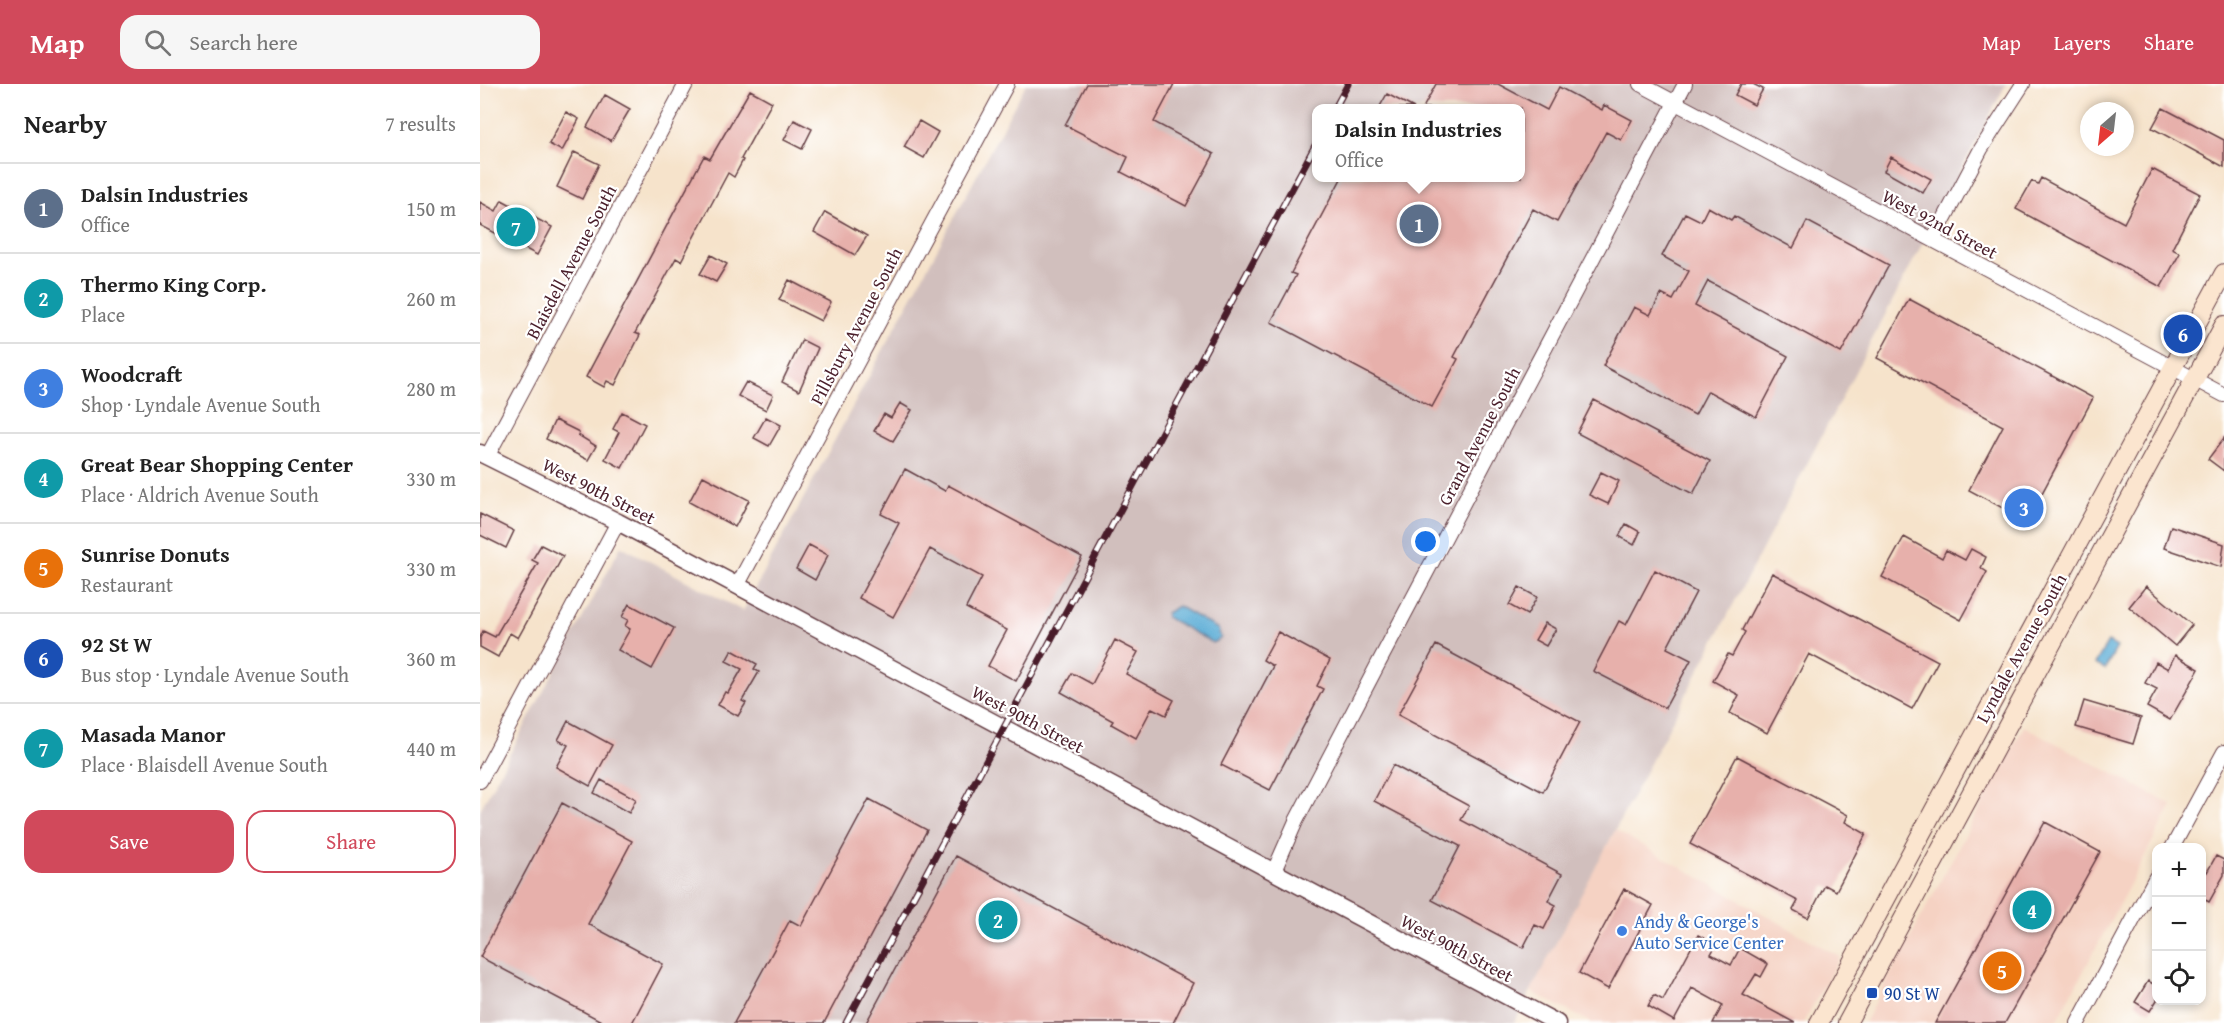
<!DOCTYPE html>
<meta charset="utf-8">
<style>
body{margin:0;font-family:"Gentium Book Plus",serif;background:#f6f6f6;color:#222}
.controls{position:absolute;right:18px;bottom:18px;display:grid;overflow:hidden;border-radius:12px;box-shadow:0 3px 9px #0003}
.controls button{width:54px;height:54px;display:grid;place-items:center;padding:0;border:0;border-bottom:2px solid #e0e0e0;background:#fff;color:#222;font:30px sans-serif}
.compass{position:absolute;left:1600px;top:18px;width:54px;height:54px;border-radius:50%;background:#fff;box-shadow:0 3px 9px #0003;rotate:208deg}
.you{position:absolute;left:946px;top:458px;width:21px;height:21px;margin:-15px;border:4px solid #fff;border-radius:50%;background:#1a73e8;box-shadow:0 0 0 9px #1a73e833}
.badge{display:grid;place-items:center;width:39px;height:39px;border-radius:50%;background:#d1495b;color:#fff;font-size:20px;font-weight:700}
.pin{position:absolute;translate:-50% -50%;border:3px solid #fff;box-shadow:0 2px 6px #0006}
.popup{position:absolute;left:832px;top:20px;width:213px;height:78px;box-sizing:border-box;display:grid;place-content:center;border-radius:12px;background:#fff;filter:drop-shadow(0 2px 4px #0005);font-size:20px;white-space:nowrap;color:#767676}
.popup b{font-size:22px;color:#222}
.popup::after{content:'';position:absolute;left:50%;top:100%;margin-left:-12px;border:12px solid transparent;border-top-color:#fff}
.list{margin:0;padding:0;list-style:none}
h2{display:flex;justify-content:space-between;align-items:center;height:78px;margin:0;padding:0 24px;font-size:26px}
h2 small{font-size:20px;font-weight:400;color:#767676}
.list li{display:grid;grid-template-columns:39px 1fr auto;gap:18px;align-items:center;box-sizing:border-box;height:90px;padding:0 24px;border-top:2px solid #e0e0e0}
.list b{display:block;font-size:22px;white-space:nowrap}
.list p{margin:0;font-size:20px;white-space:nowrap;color:#767676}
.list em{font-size:20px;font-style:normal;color:#767676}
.actions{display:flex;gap:12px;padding:18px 24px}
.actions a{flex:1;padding:14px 0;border:2px solid #d1495b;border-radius:18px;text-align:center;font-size:21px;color:#d1495b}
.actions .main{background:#d1495b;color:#fff}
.icon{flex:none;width:33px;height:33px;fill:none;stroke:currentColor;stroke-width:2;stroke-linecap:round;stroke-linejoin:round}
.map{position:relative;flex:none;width:1744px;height:939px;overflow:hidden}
header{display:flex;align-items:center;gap:36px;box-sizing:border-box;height:84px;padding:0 30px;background:#d1495b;color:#fff}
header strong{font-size:28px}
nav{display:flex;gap:33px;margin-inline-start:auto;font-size:21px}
.search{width:420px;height:54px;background:#f6f6f6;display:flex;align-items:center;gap:15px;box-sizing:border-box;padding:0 21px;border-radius:18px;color:#767676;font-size:22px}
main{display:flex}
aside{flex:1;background:#fff}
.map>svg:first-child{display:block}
</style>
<header>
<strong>Map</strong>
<div class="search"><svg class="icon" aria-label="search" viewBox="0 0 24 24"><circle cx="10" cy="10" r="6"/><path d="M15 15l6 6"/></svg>Search here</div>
<nav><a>Map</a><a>Layers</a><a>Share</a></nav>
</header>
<main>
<aside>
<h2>Nearby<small>7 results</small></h2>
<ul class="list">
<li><span class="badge" style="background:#5c6f8a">1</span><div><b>Dalsin Industries</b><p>Office</p></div><em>150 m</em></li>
<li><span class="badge" style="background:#0f9aa8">2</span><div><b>Thermo King Corp.</b><p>Place</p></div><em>260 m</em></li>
<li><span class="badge" style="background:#3f7fe0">3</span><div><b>Woodcraft</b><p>Shop · Lyndale Avenue South</p></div><em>280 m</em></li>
<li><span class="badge" style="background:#0f9aa8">4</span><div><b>Great Bear Shopping Center</b><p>Place · Aldrich Avenue South</p></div><em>330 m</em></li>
<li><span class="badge" style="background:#e8710a">5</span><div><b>Sunrise Donuts</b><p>Restaurant</p></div><em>330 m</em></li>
<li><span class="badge" style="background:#1a4fb4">6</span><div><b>92 St W</b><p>Bus stop · Lyndale Avenue South</p></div><em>360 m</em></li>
<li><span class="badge" style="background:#0f9aa8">7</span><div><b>Masada Manor</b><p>Place · Blaisdell Avenue South</p></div><em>440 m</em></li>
</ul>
<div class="actions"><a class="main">Save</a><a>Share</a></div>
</aside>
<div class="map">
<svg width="1744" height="939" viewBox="0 0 1744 939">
<rect width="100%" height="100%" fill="#fff"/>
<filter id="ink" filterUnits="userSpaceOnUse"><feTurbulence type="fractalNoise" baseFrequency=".0167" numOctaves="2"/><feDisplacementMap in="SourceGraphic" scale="12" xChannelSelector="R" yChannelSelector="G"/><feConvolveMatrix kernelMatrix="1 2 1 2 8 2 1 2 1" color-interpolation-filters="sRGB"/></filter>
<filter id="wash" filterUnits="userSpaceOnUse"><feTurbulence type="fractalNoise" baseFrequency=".008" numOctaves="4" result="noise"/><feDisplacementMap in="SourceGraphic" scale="24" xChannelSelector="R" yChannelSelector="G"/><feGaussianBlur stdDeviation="1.35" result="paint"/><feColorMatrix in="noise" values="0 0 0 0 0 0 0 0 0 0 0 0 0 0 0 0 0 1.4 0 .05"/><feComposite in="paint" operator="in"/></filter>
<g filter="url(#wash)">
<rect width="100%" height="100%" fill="#f6e3cb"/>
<path fill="#f5d2c3" d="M 1544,642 L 1692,721 L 1576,939 L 1384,939 Z
M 1135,746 L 1360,873 L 1323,939 L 1112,939 L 1050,907 Z"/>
<path fill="#d1bfbd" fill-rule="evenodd" d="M 546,0 L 1526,0 L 1034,939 L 0,939 L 0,726 L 141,462 L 263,527 ZM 837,24 L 1041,24 L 1041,94 L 837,94 Z"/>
<path fill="#5aacd5" stroke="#526680" stroke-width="1.5" d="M 698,522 L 738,545 L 741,554 L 733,559 L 686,533 L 686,529 Z
M 1628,558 L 1637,563 L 1625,585 L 1615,580 Z"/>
<g id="blocks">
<path fill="#e7b0ab" d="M 607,0 L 694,0 L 674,38 L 734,70 L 706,122 L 641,88 L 648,73 L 585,41 Z
M 956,0 L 1018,0 L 1067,26 L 1079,3 L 1122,26 L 1124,21 L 1152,36 L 1141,56 L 1126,48 L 1077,138 L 1053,125 L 974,273 L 978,275 L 952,323 L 791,238 L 816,191 L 811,189 L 862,93 L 1041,93 L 1041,24 L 943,24 Z
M 1261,0 L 1273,0 L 1283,5 L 1274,21 L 1255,11 Z
M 270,6 L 292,18 L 261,75 L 263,76 L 254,93 L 248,89 L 201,177 L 196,174 L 155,249 L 160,251 L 135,301 L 127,297 L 124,303 L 106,293 L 224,72 L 230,75 Z
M 907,10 L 934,24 L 899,24 Z
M 125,11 L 150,25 L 131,57 L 107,43 Z
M 1683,24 L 1744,56 L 1744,83 L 1672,44 Z
M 86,28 L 99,35 L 82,67 L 69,60 Z
M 314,36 L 332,45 L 322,65 L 304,56 Z
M 439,37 L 458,48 L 444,74 L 424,63 Z
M 94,68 L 119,80 L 102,115 L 77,103 Z
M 1411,73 L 1451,95 L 1443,109 L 1404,87 Z
M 1672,85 L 1720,110 L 1692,165 L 1700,169 L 1681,203 L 1536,125 L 1552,97 L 1558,100 L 1561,94 L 1644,139 Z
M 22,116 L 72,143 L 57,171 L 0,141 L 0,118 L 16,127 Z
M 1228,123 L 1251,136 L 1254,132 L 1313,164 L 1327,137 L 1409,181 L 1361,269 L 1228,197 L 1215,222 L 1308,272 L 1276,333 L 1228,307 L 1215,331 L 1123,282 L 1154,223 L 1170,231 L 1181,210 L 1193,216 L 1209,187 L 1182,172 L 1205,129 L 1221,137 Z
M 345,128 L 387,152 L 375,171 L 334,148 Z
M 231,171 L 247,180 L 236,198 L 220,190 Z
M 309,196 L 351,218 L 341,237 L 299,216 Z
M 1429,215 L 1613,314 L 1547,437 L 1489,406 L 1523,342 L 1397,274 Z
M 322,256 L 338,264 L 319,307 L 302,298 Z
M 266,298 L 293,311 L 286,326 L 258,312 Z
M 1114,316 L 1230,377 L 1213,410 L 1097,349 Z
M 420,319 L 432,326 L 413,357 L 394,347 L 404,330 L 411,334 Z
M 142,328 L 165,340 L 142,384 L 125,375 L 139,348 L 133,345 Z
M 286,333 L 301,341 L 289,362 L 274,354 Z
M 75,336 L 99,348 L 98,351 L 116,362 L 108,376 L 66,355 Z
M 1744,354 L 1744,387 L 1728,375 Z
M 425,385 L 465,407 L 468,401 L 602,473 L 536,597 L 508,582 L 527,546 L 486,524 L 502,493 L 450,465 L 413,533 L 379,514 L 419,439 L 401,430 Z
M 1121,388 L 1139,397 L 1128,420 L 1109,411 Z
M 223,392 L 269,416 L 255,443 L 209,418 Z
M 0,430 L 34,447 L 26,464 L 0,451 Z
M 1146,440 L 1160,448 L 1154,461 L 1139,452 Z
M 1691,442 L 1744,460 L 1741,483 L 1684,464 Z
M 1424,453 L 1462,474 L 1466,466 L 1485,476 L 1491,465 L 1506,473 L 1501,484 L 1507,488 L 1481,536 L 1402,493 Z
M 61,461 L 83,472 L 38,554 L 30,549 L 18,573 L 0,563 L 0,554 L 3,547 L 15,553 L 58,479 L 52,476 Z
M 329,461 L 348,471 L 335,496 L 316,485 Z
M 1175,486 L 1216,508 L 1187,564 L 1211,576 L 1185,624 L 1113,587 L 1139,537 L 1146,541 Z
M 1292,489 L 1458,577 L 1432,625 L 1329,570 L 1287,649 L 1250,629 L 1259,611 L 1233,597 L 1248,570 L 1252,572 L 1265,548 L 1262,546 Z
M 1666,502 L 1712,541 L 1695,562 L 1649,523 Z
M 1039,503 L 1057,513 L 1047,531 L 1029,521 Z
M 149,520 L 194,544 L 172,585 L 138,566 L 150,545 L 145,542 L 148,536 L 142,533 Z
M 1065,539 L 1076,545 L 1066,562 L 1055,556 Z
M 798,548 L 850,576 L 837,602 L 843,605 L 790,706 L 741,681 L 793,582 L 783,576 Z
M 635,556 L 658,568 L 646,590 L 694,616 L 686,631 L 672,624 L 656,654 L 631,640 L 633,637 L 581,608 L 592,589 L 612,600 Z
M 956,561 L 1100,638 L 1063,708 L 918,631 Z
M 252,566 L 277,580 L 274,585 L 279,588 L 262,617 L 266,619 L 258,632 L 238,621 L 245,608 L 248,609 L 262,585 L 246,577 Z
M 1695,571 L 1719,585 L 1690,636 L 1667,623 L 1677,605 L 1665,599 L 1676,578 L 1688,585 Z
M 1604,617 L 1661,634 L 1653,660 L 1596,643 Z
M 88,637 L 132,661 L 110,702 L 76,683 L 88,661 L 78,656 Z
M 1257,672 L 1368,731 L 1365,738 L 1386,750 L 1356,807 L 1345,801 L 1328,834 L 1313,826 L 1318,817 L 1210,760 Z
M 913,681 L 989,722 L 981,736 L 1082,790 L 1068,817 L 1076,821 L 1064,845 L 1055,841 L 1043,864 L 952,816 L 980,762 L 894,717 Z
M 121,696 L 156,715 L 149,729 L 114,709 Z
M 389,715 L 447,746 L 344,939 L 254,939 L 310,836 L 321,842 Z
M 82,719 L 152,757 L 108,840 L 183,880 L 152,939 L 125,939 L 0,873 Z
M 1565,738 L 1620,768 L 1525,939 L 1455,939 Z
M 476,772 L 713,899 L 693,939 L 386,939 Z
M 1736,772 L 1744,776 L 1744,791 L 1729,818 L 1722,814 L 1722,784 L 1727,788 Z
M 1144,805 L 1173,821 L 1128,905 L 1099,889 Z
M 1218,851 L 1236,861 L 1231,870 L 1251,881 L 1260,864 L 1288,880 L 1281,893 L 1276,890 L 1263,911 L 1315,939 L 1233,939 L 1243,921 L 1212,904 L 1194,937 L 1168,922 L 1174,911 L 1183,916 Z
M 1668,897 L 1677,902 L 1677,916 L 1670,927 L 1655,918 Z"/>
</g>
</g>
<g filter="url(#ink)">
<use href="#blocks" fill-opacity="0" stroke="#643c43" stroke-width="1.5"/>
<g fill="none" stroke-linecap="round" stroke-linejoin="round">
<g stroke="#643c43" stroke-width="16">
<path id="minor" d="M 1160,0 L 1744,311
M 1453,156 L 1501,65 L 1543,0
M 7,373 L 206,0
M 257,502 L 527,0
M 0,697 L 138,438
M 1692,764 L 1744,668
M 794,787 L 816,737 L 897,582 L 1205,0
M 1598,939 L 1676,793"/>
</g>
<g stroke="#643c43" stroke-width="19">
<path id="tertiary" d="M 0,369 L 138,438 L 1077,939"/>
</g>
<g stroke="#643c43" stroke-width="20">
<path id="secondary" d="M 1339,939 L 1744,189
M 1367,939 L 1744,241"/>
</g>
<use href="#minor" stroke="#fff" stroke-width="14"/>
<use href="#tertiary" stroke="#fff" stroke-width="16"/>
<use href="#secondary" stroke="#fbe5cf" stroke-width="18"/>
<g stroke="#4a1f2b" stroke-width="7">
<path id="rail" d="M 855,24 L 868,0
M 366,939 L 837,58"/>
</g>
<use href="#rail" stroke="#fff" stroke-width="4.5" stroke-dasharray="14" stroke-linecap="butt"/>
</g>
</g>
<circle fill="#3f7fe0" stroke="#fff" stroke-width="2" cx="1142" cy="847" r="6"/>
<rect fill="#1a4fb4" stroke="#fff" stroke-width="2" x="1386" y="903" width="12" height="12" rx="3"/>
<g text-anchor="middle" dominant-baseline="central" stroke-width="4.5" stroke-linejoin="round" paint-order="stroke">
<g font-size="18" fill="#4a1f2b" stroke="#fff">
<text transform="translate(1460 140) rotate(28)">West 92nd Street</text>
<text transform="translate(91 178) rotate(-62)">Blaisdell Avenue South</text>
<text transform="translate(376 242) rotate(-62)">Pillsbury Avenue South</text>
<text transform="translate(999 352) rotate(-62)">Grand Avenue South</text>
<text transform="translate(119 407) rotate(27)">West 90th Street</text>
<text transform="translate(1541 564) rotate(-61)">Lyndale Avenue South</text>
<text transform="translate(548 635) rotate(28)">West 90th Street</text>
<text transform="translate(977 864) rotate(28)">West 90th Street</text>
</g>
<g font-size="18" fill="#366cbe" stroke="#fff" text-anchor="start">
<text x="1154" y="837">Andy &amp; George's<tspan x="1154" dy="21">Auto Service Center</tspan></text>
</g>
<g font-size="18" fill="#164399" stroke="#fff" text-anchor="start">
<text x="1404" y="909">90 St W</text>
</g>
</g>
</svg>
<div class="controls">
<button>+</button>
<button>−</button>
<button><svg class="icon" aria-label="locate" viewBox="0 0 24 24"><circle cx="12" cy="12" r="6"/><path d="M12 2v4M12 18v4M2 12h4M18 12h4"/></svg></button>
</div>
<svg class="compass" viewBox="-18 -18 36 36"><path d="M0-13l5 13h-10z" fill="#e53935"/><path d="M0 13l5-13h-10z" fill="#767676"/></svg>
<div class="you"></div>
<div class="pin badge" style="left:939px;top:140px;background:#5c6f8a">1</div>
<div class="popup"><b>Dalsin Industries</b>Office</div>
<div class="pin badge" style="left:518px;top:836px;background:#0f9aa8">2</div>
<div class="pin badge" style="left:1544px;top:424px;background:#3f7fe0">3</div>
<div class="pin badge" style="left:1552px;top:826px;background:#0f9aa8">4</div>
<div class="pin badge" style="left:1522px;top:887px;background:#e8710a">5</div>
<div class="pin badge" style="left:1703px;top:250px;background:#1a4fb4">6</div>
<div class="pin badge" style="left:36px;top:143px;background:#0f9aa8">7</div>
</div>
</main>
